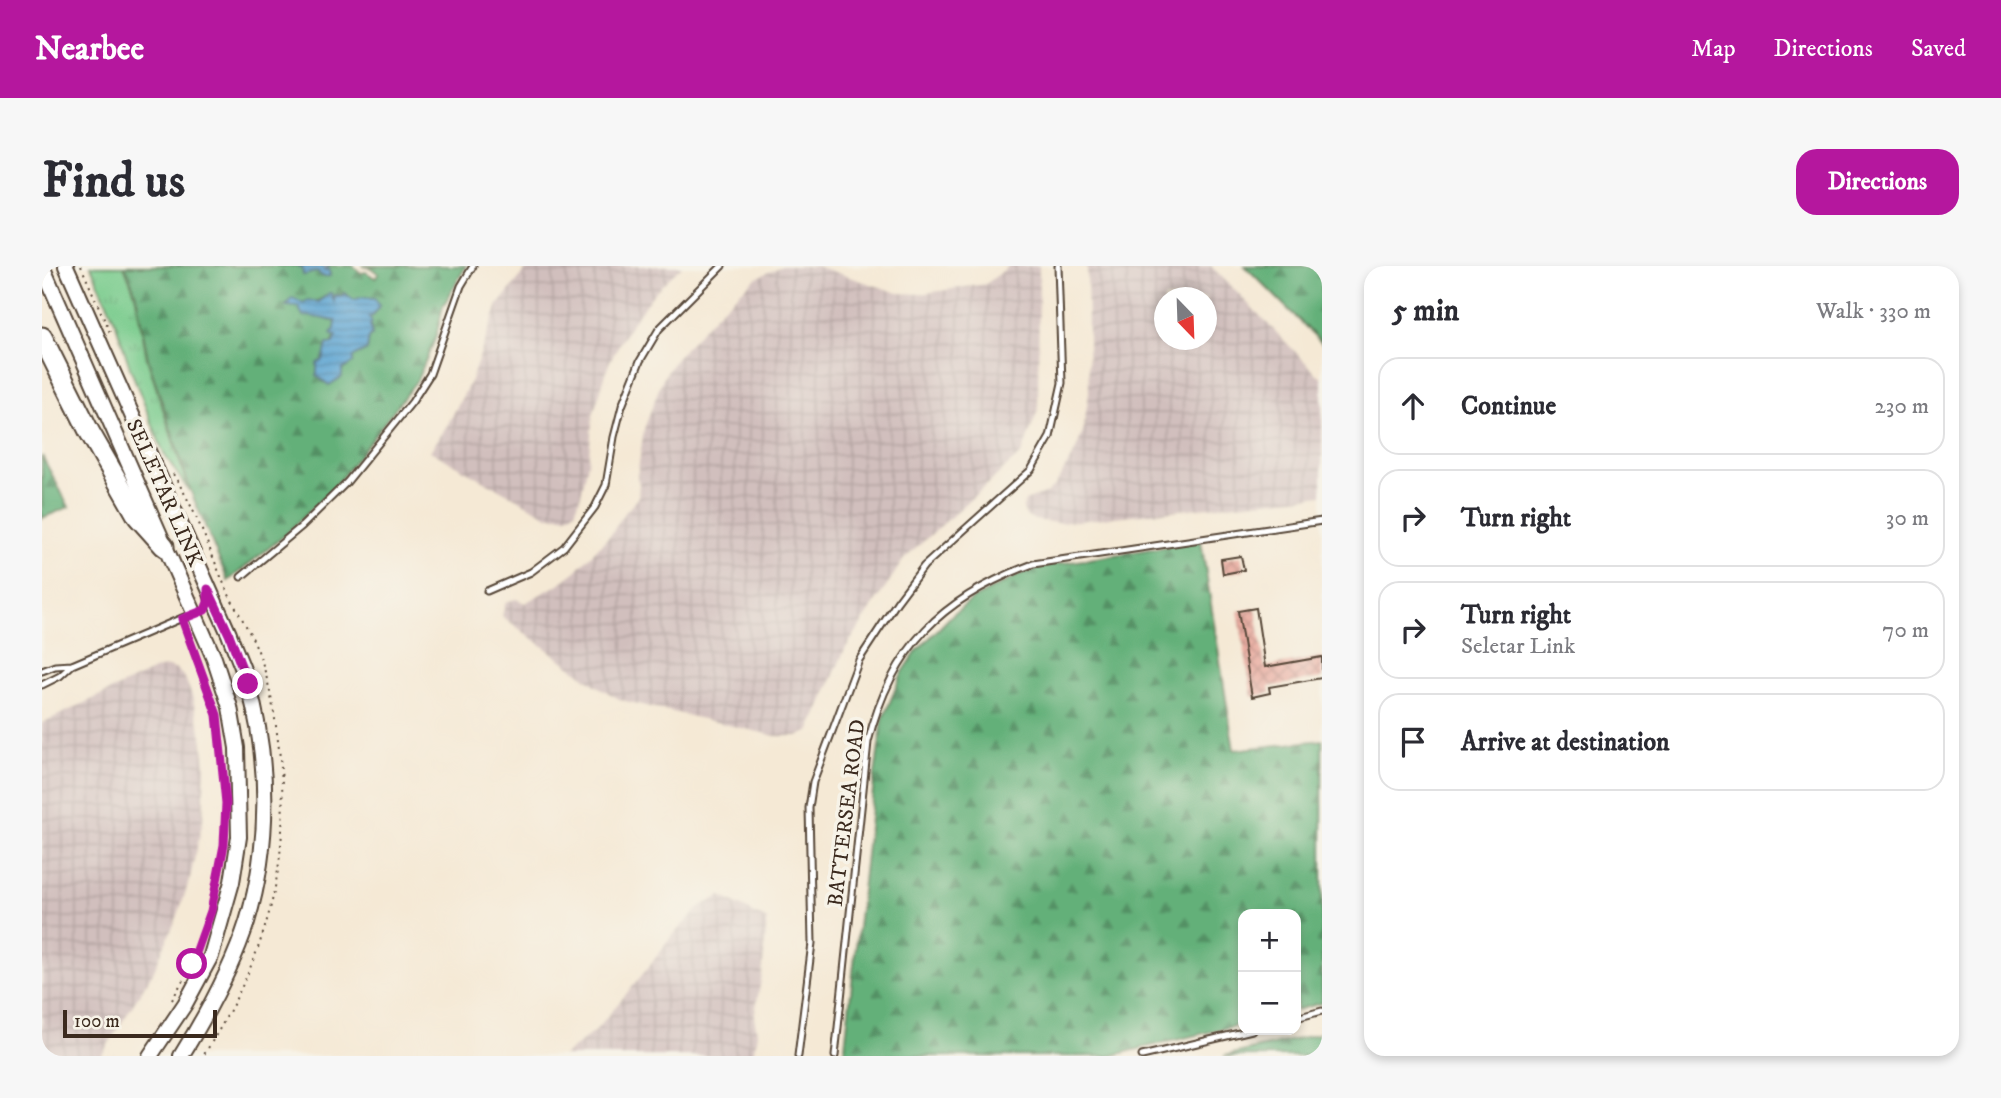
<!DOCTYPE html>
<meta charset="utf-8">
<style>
body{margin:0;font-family:"IM FELL DW Pica",serif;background:#f7f7f7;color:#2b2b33}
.controls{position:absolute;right:21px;bottom:21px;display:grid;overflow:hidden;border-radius:14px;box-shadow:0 4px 10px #0003}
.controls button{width:63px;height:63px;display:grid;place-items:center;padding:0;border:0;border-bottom:2px solid #e1e1e2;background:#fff;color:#2b2b33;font:35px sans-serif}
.compass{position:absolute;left:1112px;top:21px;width:63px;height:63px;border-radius:50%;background:#fff;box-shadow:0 4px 10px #0003;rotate:157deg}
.scale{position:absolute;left:21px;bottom:18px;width:154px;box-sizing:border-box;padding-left:7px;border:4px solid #3b2a1e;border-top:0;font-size:19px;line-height:24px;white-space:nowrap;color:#3b2a1e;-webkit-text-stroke:5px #f7f3e8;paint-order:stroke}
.stop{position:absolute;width:21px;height:21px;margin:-16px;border:5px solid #b5179e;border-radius:50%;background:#fff}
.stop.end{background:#b5179e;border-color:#fff;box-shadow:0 2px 7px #0008}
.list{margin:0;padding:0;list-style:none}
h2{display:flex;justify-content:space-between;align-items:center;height:91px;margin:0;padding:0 28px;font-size:30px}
h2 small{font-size:23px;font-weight:400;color:#7c7c81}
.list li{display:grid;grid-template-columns:46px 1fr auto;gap:21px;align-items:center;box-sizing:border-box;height:98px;margin:0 14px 14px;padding:0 14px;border:2px solid #e1e1e2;border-radius:21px}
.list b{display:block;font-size:26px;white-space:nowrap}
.list p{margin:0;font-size:23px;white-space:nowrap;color:#7c7c81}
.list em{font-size:23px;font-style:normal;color:#7c7c81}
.icon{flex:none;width:38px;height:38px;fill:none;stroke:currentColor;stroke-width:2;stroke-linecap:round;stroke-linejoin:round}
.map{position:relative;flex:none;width:1280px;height:790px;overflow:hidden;border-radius:21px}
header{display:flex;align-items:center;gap:42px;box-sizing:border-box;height:98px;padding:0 35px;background:#b5179e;color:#fff}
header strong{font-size:33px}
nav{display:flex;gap:38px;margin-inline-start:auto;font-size:24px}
.intro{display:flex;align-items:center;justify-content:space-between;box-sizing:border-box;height:168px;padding:0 42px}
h1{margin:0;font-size:49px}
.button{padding:18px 32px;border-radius:21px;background:#b5179e;color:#fff;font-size:24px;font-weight:700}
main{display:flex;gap:42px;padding:0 42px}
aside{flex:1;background:#fff;border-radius:21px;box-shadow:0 4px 10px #0003}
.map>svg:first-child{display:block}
</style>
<header>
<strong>Nearbee</strong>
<nav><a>Map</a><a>Directions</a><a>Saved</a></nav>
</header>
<div class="intro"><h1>Find us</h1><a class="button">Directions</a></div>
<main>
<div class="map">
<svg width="1280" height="790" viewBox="0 0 1280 790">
<defs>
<pattern id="industrial-grid" width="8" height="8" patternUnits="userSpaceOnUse" patternTransform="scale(1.75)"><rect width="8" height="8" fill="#d1bfbd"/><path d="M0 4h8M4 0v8" fill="none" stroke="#b4a4a2"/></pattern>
<pattern id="grass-tufts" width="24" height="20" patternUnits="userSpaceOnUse" patternTransform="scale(1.75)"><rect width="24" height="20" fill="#7acc8e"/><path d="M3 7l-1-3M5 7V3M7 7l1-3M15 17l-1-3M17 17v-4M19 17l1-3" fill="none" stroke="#6aaf7a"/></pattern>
<pattern id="forest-firs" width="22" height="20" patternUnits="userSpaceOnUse" patternTransform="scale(1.75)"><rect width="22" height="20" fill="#63b079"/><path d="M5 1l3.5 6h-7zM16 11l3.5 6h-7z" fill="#538f63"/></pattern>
<pattern id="water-rules" width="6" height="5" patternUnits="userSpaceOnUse" patternTransform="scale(1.75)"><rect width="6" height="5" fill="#5da5d3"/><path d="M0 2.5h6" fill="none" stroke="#4e87ab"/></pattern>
<pattern id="building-cross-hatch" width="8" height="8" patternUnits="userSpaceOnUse" patternTransform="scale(1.75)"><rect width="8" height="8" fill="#e7a296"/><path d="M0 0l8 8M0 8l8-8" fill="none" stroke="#bc847a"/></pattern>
</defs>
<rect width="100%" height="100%" fill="#f7f3e8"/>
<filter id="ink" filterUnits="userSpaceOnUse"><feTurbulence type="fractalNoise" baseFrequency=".0143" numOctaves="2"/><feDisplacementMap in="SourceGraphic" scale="14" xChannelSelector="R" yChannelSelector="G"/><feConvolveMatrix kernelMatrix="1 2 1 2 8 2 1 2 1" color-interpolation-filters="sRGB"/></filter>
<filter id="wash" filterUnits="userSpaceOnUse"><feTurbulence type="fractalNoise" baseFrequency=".00686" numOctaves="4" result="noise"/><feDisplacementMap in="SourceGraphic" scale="28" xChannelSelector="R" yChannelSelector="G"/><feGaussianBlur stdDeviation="1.57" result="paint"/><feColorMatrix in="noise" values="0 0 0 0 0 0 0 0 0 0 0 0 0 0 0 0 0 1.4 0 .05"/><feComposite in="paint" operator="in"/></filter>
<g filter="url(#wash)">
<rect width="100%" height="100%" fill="#f5e9d5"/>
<path fill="url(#industrial-grid)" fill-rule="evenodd" d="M 487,0 L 640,0 L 612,27 L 588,59 L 567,97 L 551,149 L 546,197 L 538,232 L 533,245 L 525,250 L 506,250 L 388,185 L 404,162 L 429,114 L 456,39 Z
M 740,0 L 774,0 L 856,27 L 878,28 L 944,18 L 967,0 L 997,0 L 996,144 L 980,187 L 862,293 L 803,383 L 767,466 L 755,470 L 734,470 L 579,434 L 555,420 L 460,350 L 464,336 L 474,333 L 483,337 L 517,318 L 534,305 L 570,267 L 581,249 L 596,232 L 597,217 L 595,211 L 602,163 L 621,112 L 635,91 L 677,45 L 714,12 Z
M 1045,0 L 1169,0 L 1280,113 L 1280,229 L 1016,257 L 993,254 L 984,250 L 981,242 L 983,235 L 1005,227 L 1014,218 L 1033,186 L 1041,166 L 1047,127 ZM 1122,32 L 1164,32 L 1164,74 L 1122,74 Z
M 126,401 L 135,404 L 143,412 L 150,430 L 160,470 L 163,500 L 161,554 L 148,612 L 136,649 L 110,708 L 59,790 L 0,790 L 0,457 L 117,402 Z
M 679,630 L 725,654 L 720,709 L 712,751 L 715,767 L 711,790 L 521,790 L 553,765 L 606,702 L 629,671 L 659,640 Z"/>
<path fill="url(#grass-tufts)" stroke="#5a7b56" stroke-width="2" d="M 49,0 L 82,0 L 93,28 L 105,93 L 147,225 L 122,188 L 88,102 L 73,55 Z"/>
<path fill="url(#forest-firs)" stroke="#4f6d4c" stroke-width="2" fill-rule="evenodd" d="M 83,0 L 256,0 L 260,2 L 261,9 L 274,6 L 283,11 L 288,10 L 286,0 L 311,0 L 319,7 L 324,6 L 333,12 L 337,8 L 329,2 L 320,0 L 424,0 L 401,40 L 394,71 L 375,114 L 293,220 L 243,269 L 186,315 L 149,226 L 106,93 L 94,28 ZM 289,27 L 292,36 L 293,29 L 300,30 L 302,27 L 312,34 L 328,32 L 332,49 L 327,50 L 330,69 L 327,70 L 325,84 L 310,91 L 311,95 L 300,104 L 300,111 L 275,105 C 282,82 299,79 293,53 L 289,55 L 279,50 L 265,50 L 257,41 L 244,39 L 253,33 C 264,42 279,34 289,27 Z
M 1203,0 L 1280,0 L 1280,77 Z
M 0,190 L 27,241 L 0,252 Z
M 1159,275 L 1192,484 L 1280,474 L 1280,737 L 1254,744 L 1254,648 L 1201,648 L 1201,758 L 1067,790 L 802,790 L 832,515 L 841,453 L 859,409 L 875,385 L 911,348 L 931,333 L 981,307 L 1010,299 Z
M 1280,767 L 1280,790 L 1182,790 Z"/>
<path fill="url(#water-rules)" stroke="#4c6878" stroke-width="2" d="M 256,0 L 282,0 L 283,5 L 286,0 L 288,10 L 282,11 L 275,6 L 261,9 L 260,2 Z
M 287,27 L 289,27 L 292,35 L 293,29 L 300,30 L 302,27 L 312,34 L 321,31 L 333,32 L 337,40 L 331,50 L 327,51 L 330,56 L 328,60 L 330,70 L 327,70 L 325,84 L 311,91 L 311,97 L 300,104 L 300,111 L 287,119 L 275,110 L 275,97 L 281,94 L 285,78 L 292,78 L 294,70 L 290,69 L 289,67 L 293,63 L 294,55 C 285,54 273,50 261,50 L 256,41 L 244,40 L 250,32 L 261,37 L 266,34 L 277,36 Z"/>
<g id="blocks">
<path fill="url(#building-cross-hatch)" d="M 1199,290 L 1202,304 L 1181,308 L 1179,293 Z
M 1214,342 L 1223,401 L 1280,391 L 1280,412 L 1227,421 L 1228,427 L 1210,431 L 1196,345 Z"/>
</g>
</g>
<g filter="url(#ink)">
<use href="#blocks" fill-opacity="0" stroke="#574739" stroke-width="2"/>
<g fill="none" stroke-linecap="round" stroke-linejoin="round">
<g stroke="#574739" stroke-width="9">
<path id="service" d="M 199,311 L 260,260 L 305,216 L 370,136 L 388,108 L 419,20 L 431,0
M 445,325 L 489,306 L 522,281 L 553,241 L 564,219 L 572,171 L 580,140 L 598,95 L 617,63 L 680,0
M 0,405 L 13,400 L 30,399 L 152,347
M 0,419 L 18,410 L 30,399
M 1254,752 L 1280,745
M 756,790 L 770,677 L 767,542 L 771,516 L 817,394 L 855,336 L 882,300 L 989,204 L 1008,171 L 1020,117 L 1016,0
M 793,790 L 826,476 C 850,380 900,332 991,298 L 1280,255
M 1100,790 L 1210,764"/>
</g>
<g stroke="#574739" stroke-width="18">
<path id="secondary" d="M 0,0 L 172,392 L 188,441 L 195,482 L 197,571 L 190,616 L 169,690 L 143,738 L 108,790
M 24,0 L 187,368 C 193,385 201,401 206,418 C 228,494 228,580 205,656 C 190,703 165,748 139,790"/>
</g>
<g stroke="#574739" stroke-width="23">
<path id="motorway" d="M 0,71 L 47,165 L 96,251 L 122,280"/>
</g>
<path stroke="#574739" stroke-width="2" stroke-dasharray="2 5" stroke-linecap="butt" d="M 39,0 L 69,69
M 131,208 C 153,242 166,280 182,318 C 192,341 207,362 216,385 C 228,416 233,450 237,483 C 251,600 224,692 161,790
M 142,360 L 175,449 L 183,523
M 169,641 L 182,579 L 184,557
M 150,697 L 167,649
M 130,734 L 141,714"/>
<use href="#service" stroke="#fff" stroke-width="5"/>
<use href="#secondary" stroke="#fff" stroke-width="14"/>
<use href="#motorway" stroke="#fff" stroke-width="19"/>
</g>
</g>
<g fill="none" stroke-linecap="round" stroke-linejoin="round" filter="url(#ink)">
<path stroke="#b5179e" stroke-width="9" d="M 150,698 L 169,645 L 182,579 L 184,537 L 175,449 L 140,353 L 163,344 L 166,336 L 166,323 L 187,368 L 206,418"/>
</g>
<g text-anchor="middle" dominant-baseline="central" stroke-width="7" stroke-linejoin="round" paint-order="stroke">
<g font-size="21" fill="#3b2a1e" stroke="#f7f3e8">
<text transform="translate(122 227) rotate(66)">SELETAR LINK</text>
<text transform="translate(805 547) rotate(-83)">BATTERSEA ROAD</text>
</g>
</g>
</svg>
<div class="controls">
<button>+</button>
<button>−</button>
</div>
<svg class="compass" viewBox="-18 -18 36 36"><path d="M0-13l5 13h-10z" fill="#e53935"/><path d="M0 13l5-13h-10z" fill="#7c7c81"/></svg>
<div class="scale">100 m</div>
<div class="stop" style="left:150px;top:698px"></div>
<div class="stop end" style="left:206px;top:418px"></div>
</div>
<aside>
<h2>5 min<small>Walk · 330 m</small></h2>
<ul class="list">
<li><svg class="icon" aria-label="ahead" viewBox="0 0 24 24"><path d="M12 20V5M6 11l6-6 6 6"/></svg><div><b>Continue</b></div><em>230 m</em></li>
<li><svg class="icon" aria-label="right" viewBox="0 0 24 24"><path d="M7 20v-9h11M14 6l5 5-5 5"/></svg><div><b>Turn right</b></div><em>30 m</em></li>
<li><svg class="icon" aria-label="right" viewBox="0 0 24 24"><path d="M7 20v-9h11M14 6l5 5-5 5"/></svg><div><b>Turn right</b><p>Seletar Link</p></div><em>70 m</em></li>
<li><svg class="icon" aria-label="arrive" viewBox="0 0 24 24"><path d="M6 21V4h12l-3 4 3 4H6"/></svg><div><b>Arrive at destination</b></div></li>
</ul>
</aside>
</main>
